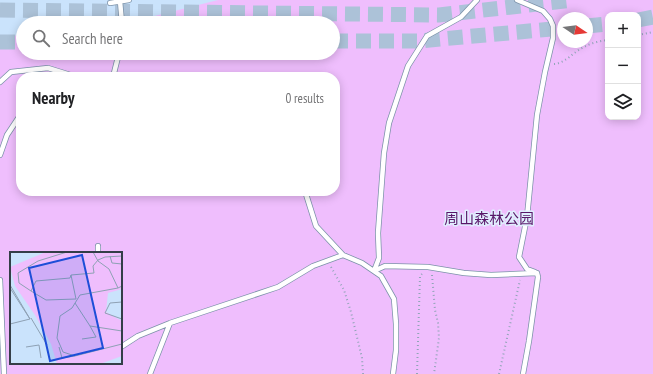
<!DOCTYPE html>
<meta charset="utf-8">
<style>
body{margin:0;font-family:"PT Sans Narrow","Noto Sans SC",sans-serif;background:#f6f6f6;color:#202124}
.controls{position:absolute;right:12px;top:12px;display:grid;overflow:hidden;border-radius:8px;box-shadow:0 2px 10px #0003}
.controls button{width:36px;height:36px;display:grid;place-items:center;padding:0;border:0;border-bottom:1px solid #e0e0e0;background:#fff;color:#202124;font:20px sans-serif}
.compass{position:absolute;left:557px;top:12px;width:36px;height:36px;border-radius:50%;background:#fff;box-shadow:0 2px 10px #0003;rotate:103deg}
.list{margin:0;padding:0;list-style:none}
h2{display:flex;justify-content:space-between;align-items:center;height:52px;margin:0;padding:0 16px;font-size:17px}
h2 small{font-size:13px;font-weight:400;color:#757577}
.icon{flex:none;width:22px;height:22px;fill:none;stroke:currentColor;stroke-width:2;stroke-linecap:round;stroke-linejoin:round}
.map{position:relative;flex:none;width:653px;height:374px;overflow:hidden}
.search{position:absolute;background:#fff;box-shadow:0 2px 10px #0003;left:16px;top:16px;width:324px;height:44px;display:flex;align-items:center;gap:10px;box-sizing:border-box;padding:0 14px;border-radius:22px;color:#757577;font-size:15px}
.panel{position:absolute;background:#fff;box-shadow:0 2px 10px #0003;left:16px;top:72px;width:324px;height:124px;border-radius:16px}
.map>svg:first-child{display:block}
</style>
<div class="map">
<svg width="653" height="374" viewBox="0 0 653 374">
<rect width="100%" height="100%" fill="#cae3fc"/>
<path fill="#efbefd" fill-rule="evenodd" d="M 218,0 L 653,0 L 653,374 L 0,374 L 0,37 L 23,35 L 23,53 L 333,53 L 333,23 L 127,23 ZM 608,15 L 638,15 L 638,117 L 608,117 ZM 563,18 L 587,18 L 587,42 L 563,42 ZM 21,77 L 335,77 L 335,191 L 21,191 ZM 11,253 L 121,253 L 121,363 L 11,363 Z"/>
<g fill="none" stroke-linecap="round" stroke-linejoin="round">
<path stroke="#acc2d8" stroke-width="15" stroke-dasharray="15 8" stroke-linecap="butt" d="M 0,10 L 439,15 L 574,0
M 638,20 L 653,17
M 587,26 L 608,24
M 333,41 L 419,41 L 563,28
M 0,42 L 23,42"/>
<g stroke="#7c92a9" stroke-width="6">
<path id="service" d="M 477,0 L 461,17 L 427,36 L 408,66 L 389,123 L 384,153 L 378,233 L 379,258 L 374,271 L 385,266 L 428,267 L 464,273 L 491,275 L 537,273
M 517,0 L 543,11 L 550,19 L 553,26 L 553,38 L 545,72 L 537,115 L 527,217 L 519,257 L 527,269 L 535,272
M 120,1 L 122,23
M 110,3 L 129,0
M 100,77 L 108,77
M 113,77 L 119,53
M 0,82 L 11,72 L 48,68 L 77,77
M 0,155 L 7,135 L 21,114
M 305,191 L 316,226 L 343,255 L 362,263 L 381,276 L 394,299 L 396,324 L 396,350 L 393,374
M 98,253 L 98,246
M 0,280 L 4,374
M 121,347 L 138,336 L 170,323
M 150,374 L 170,323 L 278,287 L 313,266 L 343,255
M 523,374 L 529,341 L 538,277 L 537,273"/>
</g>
<path stroke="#91a5b8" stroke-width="2" stroke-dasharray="1 3" stroke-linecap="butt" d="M 638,35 L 653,32
M 554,64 C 566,63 573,52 584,47 C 591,43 600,41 608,40
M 331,267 L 344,290 L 351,312 L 362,358 L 363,374
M 432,275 L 435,310 L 438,323 L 439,338 L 434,374
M 417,374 L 420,276 L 422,274
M 499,374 L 520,280"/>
<use href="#service" stroke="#fff" stroke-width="4.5"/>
</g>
<g text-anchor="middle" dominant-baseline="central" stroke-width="3" stroke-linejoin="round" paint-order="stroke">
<g font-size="15" fill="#591669" stroke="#e0effe">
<text x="489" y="218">周山森林公园</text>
</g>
</g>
<g transform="translate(10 252)">
<rect width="112" height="112" fill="#cae3fc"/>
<path d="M 36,0 L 112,0 L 112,37 L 98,41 L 96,60 L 112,69 L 112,104 L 90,112 L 47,112 L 41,92 L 25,63 L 5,34 L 0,15 Z" fill="#efbefd"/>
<path fill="none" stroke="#8ea1b4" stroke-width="1" d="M 83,0 L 88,9 L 99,17 L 108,36 L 112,34M 100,4 L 102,11 L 112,12M 61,23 L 60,26 L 26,29 L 21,39 L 36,48 L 66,47 L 61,23 L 84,21 L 83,14 L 88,8 L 95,5 L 112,4M 0,33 L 20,67 L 0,36M 108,36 L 70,43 L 62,56 L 50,64 L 47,86 L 53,100 L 65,104 L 112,92M 21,39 L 9,31 L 8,21 L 28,9 L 57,0M 112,50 L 100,51 L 95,61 L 112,67M 65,51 L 80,74 L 112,79M 21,66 L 37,93M 0,72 L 20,67M 72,87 L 86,85 L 80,74M 16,95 L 29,93 L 31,106M 49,95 L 52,106 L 65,104"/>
<path fill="#1d4ed8" fill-opacity="0.15" stroke="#1d4ed8" stroke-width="2" d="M 72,3 L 93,96 L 40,109 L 19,16 Z"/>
<rect width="112" height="112" fill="none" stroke="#343e48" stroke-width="2"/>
</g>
</svg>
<div class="controls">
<button>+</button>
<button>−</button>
<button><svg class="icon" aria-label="layers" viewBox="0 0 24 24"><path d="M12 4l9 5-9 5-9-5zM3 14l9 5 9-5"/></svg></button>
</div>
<svg class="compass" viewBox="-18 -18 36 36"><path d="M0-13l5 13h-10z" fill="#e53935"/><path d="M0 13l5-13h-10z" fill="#757577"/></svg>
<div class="search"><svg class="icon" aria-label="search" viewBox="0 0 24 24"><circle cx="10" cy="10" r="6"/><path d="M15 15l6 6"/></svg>Search here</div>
<section class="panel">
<h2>Nearby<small>0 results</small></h2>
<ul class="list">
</ul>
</section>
</div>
